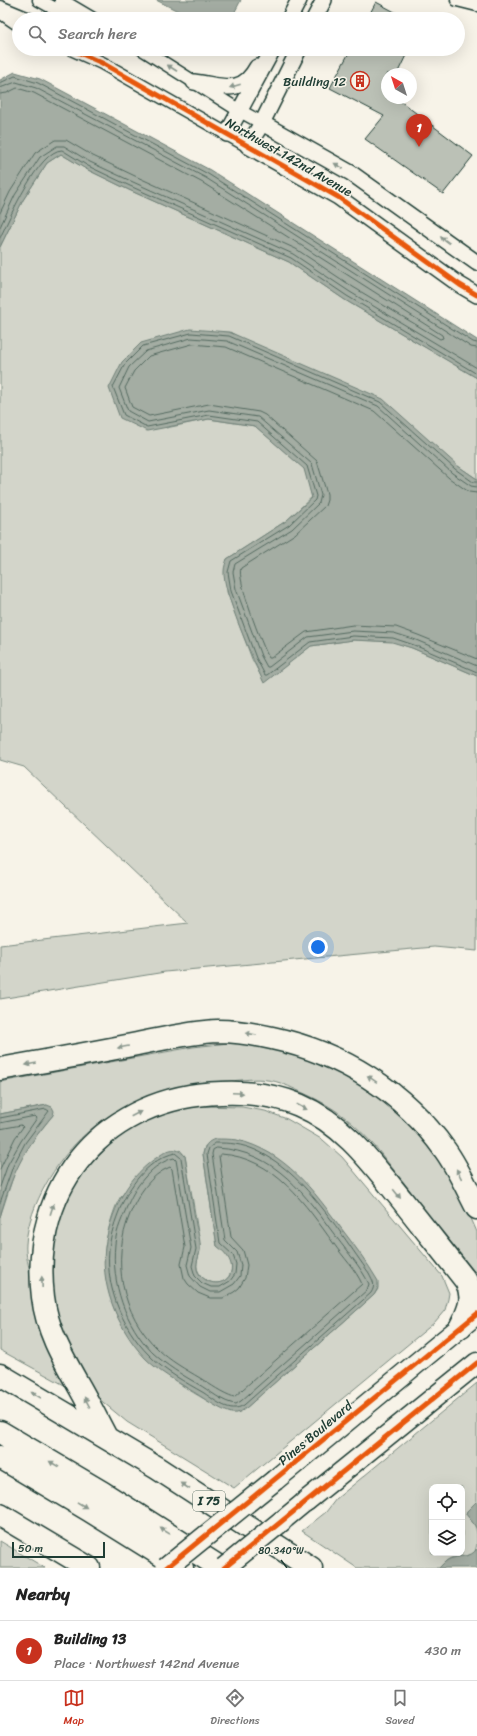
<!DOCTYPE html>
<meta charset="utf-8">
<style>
body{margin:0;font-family:Sriracha,sans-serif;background:#f2f2f2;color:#222}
.controls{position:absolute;right:12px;bottom:12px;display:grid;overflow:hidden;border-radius:8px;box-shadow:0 4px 16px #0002}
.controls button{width:36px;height:36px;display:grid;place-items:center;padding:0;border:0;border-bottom:1px solid #e0e0e0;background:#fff;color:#222;font:20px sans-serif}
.compass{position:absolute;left:381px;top:68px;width:36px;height:36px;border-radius:50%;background:#fff;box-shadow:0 4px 16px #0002;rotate:321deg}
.scale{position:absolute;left:12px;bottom:10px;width:93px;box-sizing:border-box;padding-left:4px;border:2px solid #1f3d34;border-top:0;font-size:11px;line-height:14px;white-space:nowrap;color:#1f3d34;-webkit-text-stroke:3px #f7f3e8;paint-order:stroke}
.you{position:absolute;left:318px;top:947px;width:14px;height:14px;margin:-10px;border:3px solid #fff;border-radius:50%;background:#1a73e8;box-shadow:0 0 0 6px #1a73e833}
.badge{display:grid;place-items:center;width:26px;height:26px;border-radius:50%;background:#c8321e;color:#fff;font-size:13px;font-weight:700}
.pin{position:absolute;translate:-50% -33px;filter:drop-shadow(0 1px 2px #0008)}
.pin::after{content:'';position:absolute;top:21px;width:14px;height:12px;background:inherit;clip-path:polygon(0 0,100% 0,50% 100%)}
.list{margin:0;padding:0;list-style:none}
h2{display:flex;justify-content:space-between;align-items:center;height:52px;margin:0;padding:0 16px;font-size:17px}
h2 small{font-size:13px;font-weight:400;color:#767676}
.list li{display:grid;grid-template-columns:26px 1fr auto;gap:12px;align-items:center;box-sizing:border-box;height:60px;padding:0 16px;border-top:1px solid #e0e0e0}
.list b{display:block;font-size:15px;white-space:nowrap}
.list p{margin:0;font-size:13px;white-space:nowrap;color:#767676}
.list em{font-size:13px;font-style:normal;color:#767676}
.icon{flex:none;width:22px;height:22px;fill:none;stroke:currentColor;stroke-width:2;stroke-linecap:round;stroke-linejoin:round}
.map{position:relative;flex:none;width:477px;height:1568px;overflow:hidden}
.search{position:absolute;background:#fff;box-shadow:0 4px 16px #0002;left:12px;right:12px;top:12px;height:44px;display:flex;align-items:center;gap:10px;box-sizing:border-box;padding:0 14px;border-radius:22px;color:#767676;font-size:15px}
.sheet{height:112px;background:#fff}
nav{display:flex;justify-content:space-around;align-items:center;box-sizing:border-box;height:56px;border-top:1px solid #e0e0e0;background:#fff;font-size:11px;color:#767676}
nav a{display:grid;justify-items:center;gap:2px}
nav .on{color:#c8321e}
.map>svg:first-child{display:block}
</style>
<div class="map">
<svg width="477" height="1568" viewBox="0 0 477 1568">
<rect width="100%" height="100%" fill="#f7f3e8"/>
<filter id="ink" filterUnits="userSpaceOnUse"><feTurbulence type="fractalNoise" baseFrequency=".025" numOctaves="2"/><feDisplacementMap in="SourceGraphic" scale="8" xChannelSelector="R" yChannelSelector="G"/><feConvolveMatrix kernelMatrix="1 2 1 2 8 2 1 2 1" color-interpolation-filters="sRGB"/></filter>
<g filter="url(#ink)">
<path fill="#d3d5ca" stroke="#79897f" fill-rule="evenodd" d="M 61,154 L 86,169 L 129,190 L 289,262 L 345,300 L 477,378 L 477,479 L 458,466 L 230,332 L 166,428 L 209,419 L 255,426 L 305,469 L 312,497 L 286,521 L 227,559 L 227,592 L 252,659 L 264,682 L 311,646 L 353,640 L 392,641 L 412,648 L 477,676 L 477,951 L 434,947 L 165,972 L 0,999 L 0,945 L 188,923 L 24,767 L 0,760 L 0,247 L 23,200 L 47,163 Z
M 246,1041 L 293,1051 L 378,1092 L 426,1139 L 455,1182 L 477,1232 L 477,1275 L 378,1150 C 354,1122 335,1107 301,1092 C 290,1087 279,1081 267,1080 C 256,1078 242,1080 230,1081 C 152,1085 86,1113 46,1184 C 36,1202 27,1224 26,1244 C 25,1255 29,1266 31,1277 C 32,1282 31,1287 32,1292 C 33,1300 36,1308 38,1316 C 45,1341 52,1364 66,1386 L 0,1350 L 0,1217 L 16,1168 L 29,1145 L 53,1115 L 47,1105 L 0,1114 L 0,1082 L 193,1047 Z
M 203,1106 L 242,1107 L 265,1111 L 287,1119 L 323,1140 L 342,1157 L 442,1276 L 449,1293 L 448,1299 L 445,1310 L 434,1323 L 234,1488 L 127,1422 L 98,1398 L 74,1364 L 52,1306 L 53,1235 L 74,1186 L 86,1169 L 114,1141 L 133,1128 L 160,1115 L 184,1108 ZM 236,1140 L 271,1154 L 378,1289 L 374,1295 L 246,1408 L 231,1413 C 162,1379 101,1335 105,1249 C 106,1237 114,1204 122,1195 C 126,1190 134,1186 139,1182 C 153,1171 166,1161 180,1150 L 185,1156 C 190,1186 196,1216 200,1247 C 201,1256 193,1263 199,1273 C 202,1279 210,1283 216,1283 C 229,1283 235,1269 230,1258 C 227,1253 221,1249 217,1246 L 203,1154 L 205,1146 Z
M 477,1383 L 477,1501 L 467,1511 L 466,1514 C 474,1524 477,1526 477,1539 C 477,1561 466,1554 451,1558 C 446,1560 443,1564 439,1568 L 357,1568 L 302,1531 L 326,1512 L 336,1499 ZM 432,1487 L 462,1487 L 462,1553 L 432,1553 Z
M 0,1541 L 45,1568 L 0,1568 Z"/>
<path fill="#a4ada3" stroke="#6f8077" d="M 156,0 L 241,0 L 231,19 L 194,19 Z
M 15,72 L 40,79 L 210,170 L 477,340 L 477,378 L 345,300 L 289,262 L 129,190 L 86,169 L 61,154 L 47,163 L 23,200 L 0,247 L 0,80 Z
M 190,329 L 229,332 L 383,399 L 458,466 L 477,479 L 477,676 L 412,648 L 392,642 L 353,640 L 311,646 L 264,683 C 254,662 222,590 224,571 C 224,567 226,562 227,559 L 286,521 L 312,498 L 304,469 L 255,426 L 209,419 L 147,431 L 120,418 L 109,388 L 122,362 L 141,343 Z
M 47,1105 L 52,1107 L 54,1111 L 53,1115 C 23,1150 12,1174 0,1217 L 0,1114 Z
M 215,1139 C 222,1139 230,1139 237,1140 C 285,1151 314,1191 341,1228 C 354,1245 367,1262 378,1281 L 378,1288 L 374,1295 L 246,1408 C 242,1411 238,1414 232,1413 C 221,1411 202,1397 192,1391 C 176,1381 159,1372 145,1358 C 117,1328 98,1282 106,1241 C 113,1206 129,1175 159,1156 C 169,1149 176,1146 185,1156 C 189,1179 192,1202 196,1225 C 198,1232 201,1242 200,1249 C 199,1259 193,1267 200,1275 C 219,1296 250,1271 217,1246 L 203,1154 C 205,1145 207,1142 215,1139 Z
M 477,1501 L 477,1528 L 466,1514 L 467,1511 Z
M 477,1549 L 477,1568 L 439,1568 C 443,1564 447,1559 453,1558 C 463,1555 470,1558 477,1549 Z"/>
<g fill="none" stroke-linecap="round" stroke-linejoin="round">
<path stroke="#546a60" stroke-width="1" d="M 0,83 L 15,76 L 38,83 L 208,174 L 473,342 L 477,343
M 0,88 L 16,82 L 36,88 L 206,178 L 471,347 L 477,348
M 0,94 L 7,93 L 17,88 L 34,93 L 203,183 L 442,335 L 443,338 L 440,339 L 353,287 L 296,249 L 135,176 L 93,156 L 66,140 L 55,140 L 35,153 L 10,192 L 0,213
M 0,227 L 15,195 L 40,157 L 57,146 L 64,146 L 90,162 L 133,182 L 293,254 L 350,292 L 477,368
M 0,238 C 9,219 39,150 62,150 L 88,166 L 130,186 L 291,258 L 347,296 L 477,374
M 477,482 L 473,482 L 455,469 L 380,402 L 229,336 L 191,333 L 143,346 L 125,364 L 113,387 L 124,415 L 147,427 L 209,415 L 257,422 L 307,466 L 316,496 L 315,500 L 289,525 L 231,561 L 228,572 L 231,591 L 256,658 L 265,675 L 267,675 L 310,642 L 353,636 L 393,638 L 414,645 L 477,672
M 477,487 L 471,486 L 452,473 L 378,406 L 227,341 L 191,338 L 146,351 L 129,367 L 119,388 L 128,411 L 148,422 L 209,410 L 258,417 L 312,464 L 321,495 L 319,503 L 292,529 L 235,564 L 233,572 L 236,589 L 261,656 L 267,667 L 269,667 L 308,637 L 353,631 L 394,633 L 416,640 L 477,666
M 477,493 L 469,492 L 449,478 L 374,411 L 226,347 L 192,344 L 149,356 L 134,371 L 125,388 L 132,407 L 149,416 L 209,404 L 259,412 L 265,415 L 317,461 L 327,494 L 327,500 L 325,506 L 295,534 L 241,568 C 236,578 262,646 269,658 L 271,658 L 306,632 L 353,625 L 396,627 L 418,635 L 477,659
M 0,1118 L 46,1109 L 49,1111 L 25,1143 L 13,1166 L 0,1203
M 0,1123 L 35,1116 L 37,1118 L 21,1141 L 8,1164 L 0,1187
M 0,1129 L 21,1125 L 23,1127 L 15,1138 L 0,1169
M 216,1143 C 222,1143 229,1143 235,1144 C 293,1153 337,1229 369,1273 C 373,1281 376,1285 371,1293 L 244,1405 C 230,1414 216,1401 204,1393 C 185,1382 164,1371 149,1355 C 121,1327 103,1282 110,1242 C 112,1229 117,1216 122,1204 C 132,1182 150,1159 175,1153 L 181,1158 L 196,1249 L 192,1266 L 195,1276 L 202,1283 L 211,1287 L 220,1287 L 230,1281 L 235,1274 L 236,1264 L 233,1255 L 220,1243 L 207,1154 L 209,1148 Z
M 217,1148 C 276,1151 305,1195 337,1238 C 348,1253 361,1267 369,1284 L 367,1290 L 241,1401 L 236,1404 C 223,1403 209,1390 198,1384 C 182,1375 166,1365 153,1353 C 125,1325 111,1283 115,1244 C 116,1230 123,1217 128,1204 C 136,1185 153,1163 174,1158 L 176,1160 L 191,1248 L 187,1265 L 190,1276 L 200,1287 L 210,1292 L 220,1292 L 234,1284 L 240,1276 L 241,1265 L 237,1252 L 225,1240 L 212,1154 L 213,1150 Z
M 221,1154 C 274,1157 306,1205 334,1244 C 343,1257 356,1270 362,1284 L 234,1397 C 222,1393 211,1385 200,1378 C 185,1369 170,1361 158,1349 C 121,1314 111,1260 130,1214 C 138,1195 150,1175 170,1167 L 172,1169 L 185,1247 L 181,1264 L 184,1278 L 188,1284 L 198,1293 L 210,1298 L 223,1298 L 234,1292 L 239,1288 L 245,1278 L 247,1265 L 243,1250 L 231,1237 L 219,1156 Z"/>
</g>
<path fill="#bbc1b6" stroke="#1f3d34" d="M 376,2 L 408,19 L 367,19 Z
M 351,49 L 409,49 L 397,74 L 387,74 L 387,98 L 396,98 L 473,156 L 443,194 L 365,139 L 384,116 L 330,88 Z"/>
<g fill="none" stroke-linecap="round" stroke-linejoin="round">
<g stroke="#1f3d34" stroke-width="15">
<path id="minor" d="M 39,0 L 57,10 L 81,19
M 61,0 L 93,19
M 457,0 L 477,5
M 0,7 L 29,19
M 3,14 L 19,25
M 71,49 L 102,63 L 248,146
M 142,49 L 240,111 L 262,123"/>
</g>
<g stroke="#1f3d34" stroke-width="18">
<path id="tertiary" d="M 289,19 L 299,0
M 314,19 L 324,0
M 299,49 L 262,123 L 248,146 L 338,197 L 460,285 L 477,295
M 194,82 C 221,85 241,97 257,67
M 262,123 L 351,173 L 477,263
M 227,134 L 273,49"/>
</g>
<g stroke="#1f3d34" stroke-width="22">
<path id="primary" d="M 283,1520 L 306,1501"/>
</g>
<g stroke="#1f3d34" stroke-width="23">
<path id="trunk" d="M 275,1480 L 474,1316
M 306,1501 L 477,1363"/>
</g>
<g stroke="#1f3d34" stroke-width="25">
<path id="motorway" d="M 0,1069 C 46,1061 91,1053 137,1044 C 163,1039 191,1032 218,1031 C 236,1031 254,1034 272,1038 C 342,1053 403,1091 445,1150 C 458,1168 467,1189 477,1208
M 0,1375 L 157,1468 L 311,1568
M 0,1432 L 103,1493 L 221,1568
M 106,1437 C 97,1420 89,1404 80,1388 C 63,1358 47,1331 43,1297 C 29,1183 108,1096 221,1093 C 247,1092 274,1094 299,1105 C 344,1124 372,1163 402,1200 C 423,1227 445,1254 466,1281 C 475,1297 469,1310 461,1326
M 0,1457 L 89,1510 L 182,1568
M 0,1515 L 89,1568"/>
</g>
<use href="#minor" stroke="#f7f3e8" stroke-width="12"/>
<use href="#tertiary" stroke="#f7f3e8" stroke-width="15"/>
<use href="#primary" stroke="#f7f3e8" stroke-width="19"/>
<use href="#trunk" stroke="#f7f3e8" stroke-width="20"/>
<use href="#motorway" stroke="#f7f3e8" stroke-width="22"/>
<g stroke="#1f3d34" stroke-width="23" stroke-linecap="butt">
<path id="trunk-bridge" d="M 166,1568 L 275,1480
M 224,1568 L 283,1520"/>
</g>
<use href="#trunk-bridge" stroke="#f7f3e8" stroke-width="20"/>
<g stroke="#f7f3e8" stroke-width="8">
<path id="cycleway" d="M 71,49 L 102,63 L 338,197 L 460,285 L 477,295
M 166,1568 L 477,1314
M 224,1568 L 477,1363"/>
</g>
<use href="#cycleway" stroke="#e8590c" stroke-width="5"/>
</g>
<defs><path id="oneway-solid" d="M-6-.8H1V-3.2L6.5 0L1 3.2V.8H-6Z"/></defs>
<g fill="#8b988e">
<use href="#oneway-solid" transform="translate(172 68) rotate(-147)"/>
<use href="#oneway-solid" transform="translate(235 86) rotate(163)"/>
<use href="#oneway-solid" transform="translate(339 166) rotate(-151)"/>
<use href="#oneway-solid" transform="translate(445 240) rotate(-144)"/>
<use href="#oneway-solid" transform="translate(251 1034) rotate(-171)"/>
<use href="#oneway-solid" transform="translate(123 1047) rotate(170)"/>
<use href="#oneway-solid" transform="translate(31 1064) rotate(170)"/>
<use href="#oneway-solid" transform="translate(372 1079) rotate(-146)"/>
<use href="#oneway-solid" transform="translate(238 1093) rotate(2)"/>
<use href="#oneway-solid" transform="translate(302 1107) rotate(27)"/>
<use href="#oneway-solid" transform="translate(136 1114) rotate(-27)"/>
<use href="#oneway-solid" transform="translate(459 1174) rotate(-118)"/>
<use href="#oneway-solid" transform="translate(397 1194) rotate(51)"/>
<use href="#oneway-solid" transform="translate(52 1209) rotate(-72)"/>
<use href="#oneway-solid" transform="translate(42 1282) rotate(-92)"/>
<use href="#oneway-solid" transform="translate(36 1395) rotate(-150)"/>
<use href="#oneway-solid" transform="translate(87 1402) rotate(-118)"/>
<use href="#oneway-solid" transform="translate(54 1464) rotate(-149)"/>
<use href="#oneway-solid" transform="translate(185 1486) rotate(-147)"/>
<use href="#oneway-solid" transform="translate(82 1505) rotate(31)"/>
<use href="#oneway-solid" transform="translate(165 1531) rotate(-148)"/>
</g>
</g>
<path fill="none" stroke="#1f3d34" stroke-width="1.5" d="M 281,1560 L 287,1568"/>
<defs>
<g id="building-ring" transform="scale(1)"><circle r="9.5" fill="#f7f3e8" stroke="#c8321e" stroke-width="1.5"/><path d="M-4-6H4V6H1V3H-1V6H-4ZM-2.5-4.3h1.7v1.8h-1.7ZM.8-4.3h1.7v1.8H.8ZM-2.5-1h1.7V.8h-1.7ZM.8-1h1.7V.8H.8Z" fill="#c8321e"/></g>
</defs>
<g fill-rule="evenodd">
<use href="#building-ring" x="360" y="81"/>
</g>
<g text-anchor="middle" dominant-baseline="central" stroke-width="3" stroke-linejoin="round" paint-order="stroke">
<rect fill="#f7f3e8" stroke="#60746a" stroke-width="1" x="193" y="1491" width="32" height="20" rx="3"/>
<g font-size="12" font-weight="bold" fill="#1f3d34">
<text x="209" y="1501">I 75</text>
</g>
<g font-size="13" fill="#1f3d34" stroke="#f7f3e8" text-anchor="end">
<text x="346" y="81">Building 12</text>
</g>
<g font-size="13" fill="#1f3d34" stroke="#f7f3e8">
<text transform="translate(289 157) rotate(30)">Northwest 142nd Avenue</text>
<text transform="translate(315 1433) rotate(-40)">Pines Boulevard</text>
</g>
</g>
<g font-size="10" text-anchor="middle" fill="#1f3d34" stroke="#f7f3e8" stroke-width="3" stroke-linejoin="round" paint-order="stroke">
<text x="281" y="1554">80.340°W</text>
</g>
</svg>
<div class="controls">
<button><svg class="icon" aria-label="locate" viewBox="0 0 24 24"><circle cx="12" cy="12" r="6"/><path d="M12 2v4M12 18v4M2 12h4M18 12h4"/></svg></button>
<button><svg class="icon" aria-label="layers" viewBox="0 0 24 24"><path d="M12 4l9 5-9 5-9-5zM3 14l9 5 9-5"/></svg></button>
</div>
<svg class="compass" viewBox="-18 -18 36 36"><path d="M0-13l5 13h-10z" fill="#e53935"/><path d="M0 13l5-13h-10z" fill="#767676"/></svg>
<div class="scale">50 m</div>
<div class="you"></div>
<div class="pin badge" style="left:419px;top:147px">1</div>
<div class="search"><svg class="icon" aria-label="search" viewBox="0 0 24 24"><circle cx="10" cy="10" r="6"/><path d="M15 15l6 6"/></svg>Search here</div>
</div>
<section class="sheet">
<h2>Nearby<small></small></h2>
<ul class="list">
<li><span class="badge">1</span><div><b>Building 13</b><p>Place · Northwest 142nd Avenue</p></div><em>430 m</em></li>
</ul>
</section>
<nav>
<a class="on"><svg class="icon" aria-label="map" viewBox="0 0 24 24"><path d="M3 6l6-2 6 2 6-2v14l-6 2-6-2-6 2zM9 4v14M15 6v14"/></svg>Map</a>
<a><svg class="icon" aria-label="directions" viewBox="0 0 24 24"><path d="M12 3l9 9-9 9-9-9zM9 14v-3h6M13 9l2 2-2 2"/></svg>Directions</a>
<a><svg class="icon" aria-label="saved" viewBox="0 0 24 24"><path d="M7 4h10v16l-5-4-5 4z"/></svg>Saved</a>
</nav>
